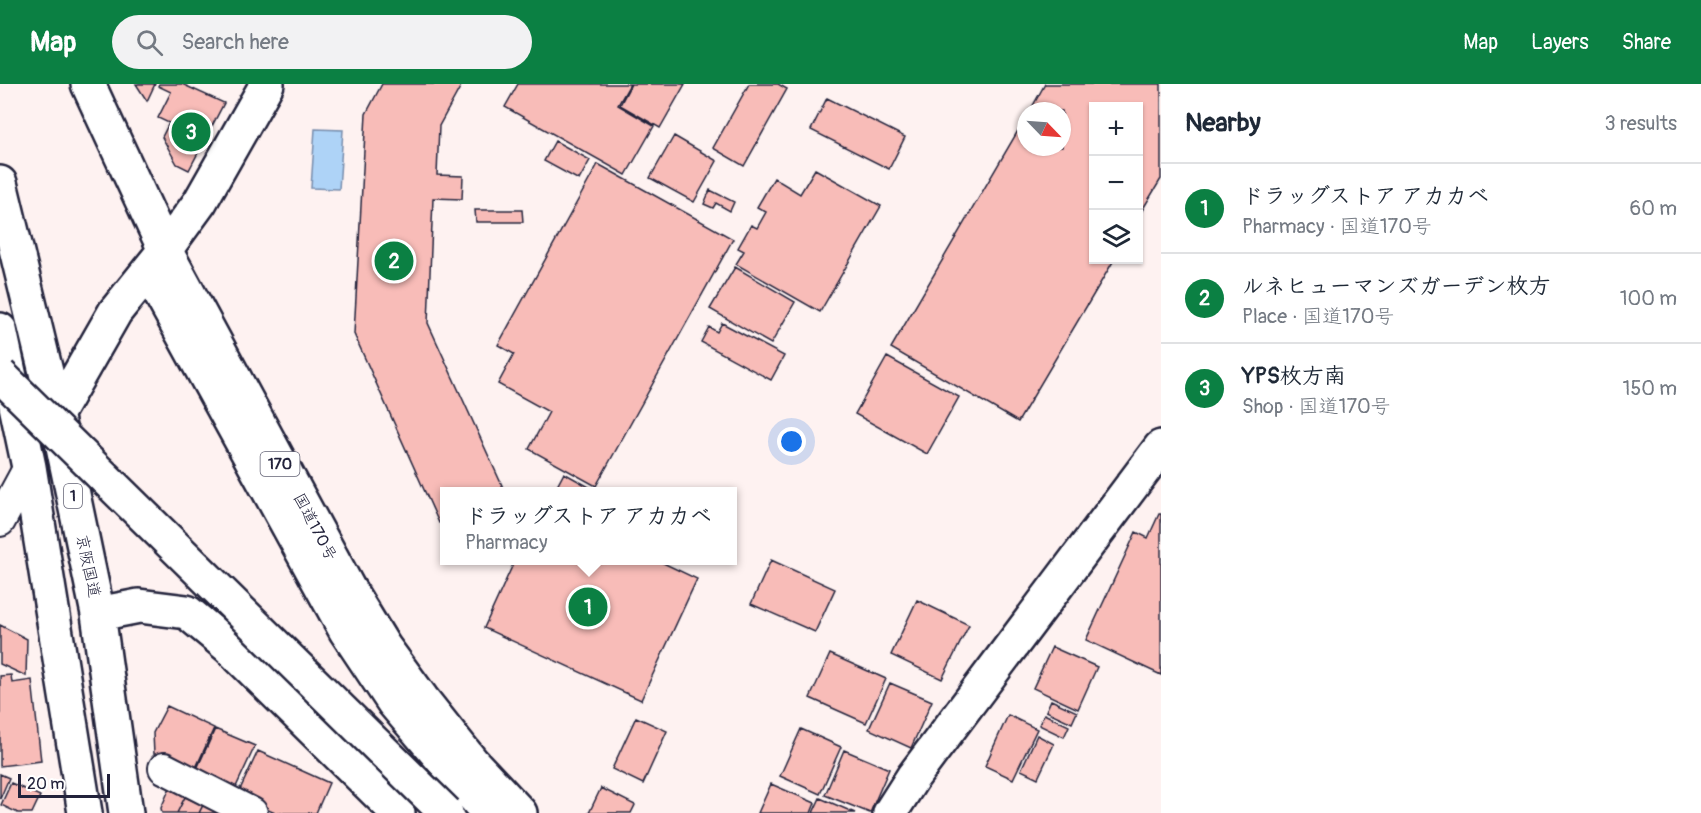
<!DOCTYPE html>
<meta charset="utf-8">
<style>
body{margin:0;font-family:Pangolin,"Klee One",sans-serif;background:#f2f2f3;color:#1f2937}
.controls{position:absolute;right:18px;top:18px;display:grid;overflow:hidden;border-radius:0px;box-shadow:0 2px 4px #0004}
.controls button{width:54px;height:54px;display:grid;place-items:center;padding:0;border:0;border-bottom:2px solid #e0e1e3;background:#fff;color:#1f2937;font:30px sans-serif}
.compass{position:absolute;left:1017px;top:18px;width:54px;height:54px;border-radius:50%;background:#fff;box-shadow:0 2px 4px #0004;rotate:115deg}
.scale{position:absolute;left:18px;bottom:15px;width:92px;box-sizing:border-box;padding-left:6px;border:3px solid #22223b;border-top:0;font-size:16px;line-height:21px;white-space:nowrap;color:#22223b;-webkit-text-stroke:4px #fff;paint-order:stroke}
.you{position:absolute;left:792px;top:358px;width:21px;height:21px;margin:-15px;border:4px solid #fff;border-radius:50%;background:#1a73e8;box-shadow:0 0 0 9px #1a73e833}
.badge{display:grid;place-items:center;width:39px;height:39px;border-radius:50%;background:#0b8043;color:#fff;font-size:20px;font-weight:700}
.pin{position:absolute;translate:-50% -50%;border:3px solid #fff;box-shadow:0 2px 6px #0006}
.popup{position:absolute;left:440px;top:403px;width:297px;height:78px;box-sizing:border-box;display:grid;place-content:center;border-radius:0px;background:#fff;filter:drop-shadow(0 2px 4px #0005);font-size:20px;white-space:nowrap;color:#747a83}
.popup b{font-size:22px;color:#1f2937}
.popup::after{content:'';position:absolute;left:50%;top:100%;margin-left:-12px;border:12px solid transparent;border-top-color:#fff}
.list{margin:0;padding:0;list-style:none}
h2{display:flex;justify-content:space-between;align-items:center;height:78px;margin:0;padding:0 24px;font-size:26px}
h2 small{font-size:20px;font-weight:400;color:#747a83}
.list li{display:grid;grid-template-columns:39px 1fr auto;gap:18px;align-items:center;box-sizing:border-box;height:90px;padding:0 24px;border-top:2px solid #e0e1e3}
.list b{display:block;font-size:22px;white-space:nowrap}
.list p{margin:0;font-size:20px;white-space:nowrap;color:#747a83}
.list em{font-size:20px;font-style:normal;color:#747a83}
.icon{flex:none;width:33px;height:33px;fill:none;stroke:currentColor;stroke-width:2;stroke-linecap:round;stroke-linejoin:round}
.map{position:relative;flex:none;width:1161px;height:729px;overflow:hidden}
header{display:flex;align-items:center;gap:36px;box-sizing:border-box;height:84px;padding:0 30px;background:#0b8043;color:#fff}
header strong{font-size:28px}
nav{display:flex;gap:33px;margin-inline-start:auto;font-size:21px}
.search{width:420px;height:54px;background:#f2f2f3;display:flex;align-items:center;gap:15px;box-sizing:border-box;padding:0 21px;border-radius:33px;color:#747a83;font-size:22px}
main{display:flex}
aside{flex:1;background:#fff}
.map>svg:first-child{display:block}
</style>
<header>
<strong>Map</strong>
<div class="search"><svg class="icon" aria-label="search" viewBox="0 0 24 24"><circle cx="10" cy="10" r="6"/><path d="M15 15l6 6"/></svg>Search here</div>
<nav><a>Map</a><a>Layers</a><a>Share</a></nav>
</header>
<main>
<div class="map">
<svg width="1161" height="729" viewBox="0 0 1161 729">
<rect width="100%" height="100%" fill="#fef2f1"/>
<filter id="ink" filterUnits="userSpaceOnUse"><feTurbulence type="fractalNoise" baseFrequency=".0167" numOctaves="2"/><feDisplacementMap in="SourceGraphic" scale="12" xChannelSelector="R" yChannelSelector="G"/><feConvolveMatrix kernelMatrix="1 2 1 2 8 2 1 2 1" color-interpolation-filters="sRGB"/></filter>
<g filter="url(#ink)">
<path fill="#aed3f7" stroke="#768cac" stroke-width="1.5" d="M 315,45 L 343,46 L 339,105 L 311,104 Z"/>
<path fill="#f8bcb8" stroke="#22223b" stroke-width="1.5" d="M 136,0 L 155,0 L 147,17 Z
M 159,0 L 182,0 L 224,19 L 189,86 L 177,80 L 162,53 L 169,39 L 158,34 L 171,8 L 158,2 Z
M 382,0 L 462,0 L 439,42 L 437,91 L 463,92 L 462,115 L 433,114 L 428,239 L 505,408 L 444,408 L 444,436 L 439,439 L 354,250 L 366,30 Z
M 518,0 L 630,0 L 618,21 L 654,42 L 626,91 L 505,23 Z
M 631,0 L 685,0 L 660,44 L 620,21 Z
M 749,0 L 778,0 L 787,5 L 744,82 L 713,64 Z
M 1045,0 L 1161,0 L 1161,95 L 1138,133 L 1138,22 L 1094,22 L 1094,176 L 1114,176 L 1018,338 L 891,264 L 1026,33 L 1026,63 L 1062,63 L 1062,27 L 1030,27 Z
M 827,14 L 905,53 L 889,85 L 811,46 Z
M 674,52 L 717,77 L 694,118 L 650,94 Z
M 555,57 L 590,76 L 579,96 L 544,77 Z
M 598,80 L 733,155 L 596,402 L 529,365 L 549,328 L 498,300 L 514,270 L 498,261 Z
M 815,85 L 881,122 L 820,228 L 736,180 L 744,167 L 738,164 L 751,141 L 757,144 L 766,128 L 757,123 L 774,94 L 800,110 Z
M 710,106 L 734,118 L 730,127 L 716,119 L 713,124 L 704,120 Z
M 475,126 L 522,126 L 523,138 L 476,138 Z
M 735,183 L 795,218 L 771,260 L 710,225 Z
M 722,239 L 784,272 L 771,296 L 701,258 L 709,243 L 717,248 Z
M 887,273 L 959,313 L 927,370 L 855,330 Z
M 564,389 L 591,404 L 589,408 L 554,408 Z
M 1159,430 L 1161,430 L 1161,591 L 1086,556 L 1136,448 L 1148,454 Z
M 515,476 L 657,476 L 697,495 L 641,616 L 484,544 Z
M 771,476 L 835,505 L 815,548 L 751,520 Z
M 917,516 L 969,541 L 942,595 L 891,571 Z
M 0,541 L 27,555 L 26,592 L 0,580 Z
M 1052,563 L 1097,583 L 1078,625 L 1033,604 Z
M 830,570 L 886,595 L 866,639 L 810,614 Z
M 11,591 L 12,599 L 32,596 L 41,677 L 0,682 L 0,592 Z
M 890,599 L 932,617 L 911,664 L 869,645 Z
M 1051,616 L 1077,628 L 1072,639 L 1046,627 Z
M 167,622 L 214,644 L 194,688 L 154,670 L 153,649 Z
M 1044,630 L 1069,642 L 1064,653 L 1039,641 Z
M 1008,631 L 1037,645 L 1013,695 L 985,682 Z
M 636,633 L 667,647 L 643,700 L 612,685 Z
M 215,645 L 255,662 L 235,705 L 196,687 Z
M 801,645 L 841,663 L 820,710 L 780,692 Z
M 1037,651 L 1054,660 L 1038,694 L 1021,686 Z
M 844,666 L 889,685 L 870,729 L 825,711 Z
M 258,667 L 329,699 L 316,729 L 275,729 L 237,712 Z
M 0,690 L 9,694 L 0,715 Z
M 11,699 L 40,712 L 32,729 L 18,729 L 1,721 Z
M 172,699 L 188,707 L 177,729 L 162,729 L 161,724 Z
M 771,700 L 815,719 L 811,729 L 758,729 Z
M 601,704 L 635,721 L 631,729 L 589,729 Z
M 185,713 L 203,721 L 199,729 L 177,729 Z
M 820,714 L 855,729 L 813,729 Z
M 203,721 L 219,729 L 199,729 Z"/>
<g fill="none" stroke-linecap="round" stroke-linejoin="round">
<g stroke="#22223b" stroke-width="34">
<path id="street" d="M 0,437 L 29,383
M 164,684 L 252,729"/>
</g>
<g stroke="#22223b" stroke-width="38">
<path id="secondary" d="M 165,166 L 200,118 L 267,0
M 890,729 L 913,693 L 1161,363"/>
</g>
<g stroke="#22223b" stroke-width="38">
<path id="highway" d="M 88,0 L 165,166 L 348,504 L 384,563 L 422,615 L 472,678 L 520,729
M 0,99 L 56,329 L 98,530 L 126,729
M 148,187 L 346,547 L 394,619 L 488,729
M 0,246 L 29,383 L 85,729
M 52,338 L 115,228 L 161,171
M 98,530 L 139,522 L 187,528 L 228,562 L 398,729"/>
</g>
<use href="#street" stroke="#fff" stroke-width="30"/>
<use href="#secondary" stroke="#fff" stroke-width="33"/>
<use href="#highway" stroke="#fff" stroke-width="33"/>
<g stroke="#22223b" stroke-width="38" stroke-linecap="butt">
<path id="highway-bridge" d="M 0,291 L 446,729"/>
</g>
<use href="#highway-bridge" stroke="#fff" stroke-width="33"/>
</g>
</g>
<g text-anchor="middle" dominant-baseline="central" stroke-width="4.5" stroke-linejoin="round" paint-order="stroke">
<g fill="#fff" stroke="#646476" stroke-width="1.5">
<rect x="260.5" y="368" width="39" height="24" rx="4.5"/>
<rect x="64" y="400" width="18" height="24" rx="4.5"/>
</g>
<g font-size="15" font-weight="bold" fill="#22223b">
<text x="280" y="380">170</text>
<text x="73" y="412">1</text>
</g>
<g font-size="16" fill="#22223b" stroke="#fff">
<text transform="translate(315 443) rotate(62)">国道170号</text>
<text transform="translate(88 482) rotate(78)">京阪国道</text>
</g>
</g>
</svg>
<div class="controls">
<button>+</button>
<button>−</button>
<button><svg class="icon" aria-label="layers" viewBox="0 0 24 24"><path d="M12 4l9 5-9 5-9-5zM3 14l9 5 9-5"/></svg></button>
</div>
<svg class="compass" viewBox="-18 -18 36 36"><path d="M0-13l5 13h-10z" fill="#e53935"/><path d="M0 13l5-13h-10z" fill="#747a83"/></svg>
<div class="scale">20 m</div>
<div class="you"></div>
<div class="pin badge" style="left:588px;top:523px">1</div>
<div class="popup"><b>ドラッグストア アカカベ</b>Pharmacy</div>
<div class="pin badge" style="left:394px;top:177px">2</div>
<div class="pin badge" style="left:191px;top:48px">3</div>
</div>
<aside>
<h2>Nearby<small>3 results</small></h2>
<ul class="list">
<li><span class="badge">1</span><div><b>ドラッグストア アカカベ</b><p>Pharmacy · 国道170号</p></div><em>60 m</em></li>
<li><span class="badge">2</span><div><b>ルネヒューマンズガーデン枚方</b><p>Place · 国道170号</p></div><em>100 m</em></li>
<li><span class="badge">3</span><div><b>YPS枚方南</b><p>Shop · 国道170号</p></div><em>150 m</em></li>
</ul>
</aside>
</main>
